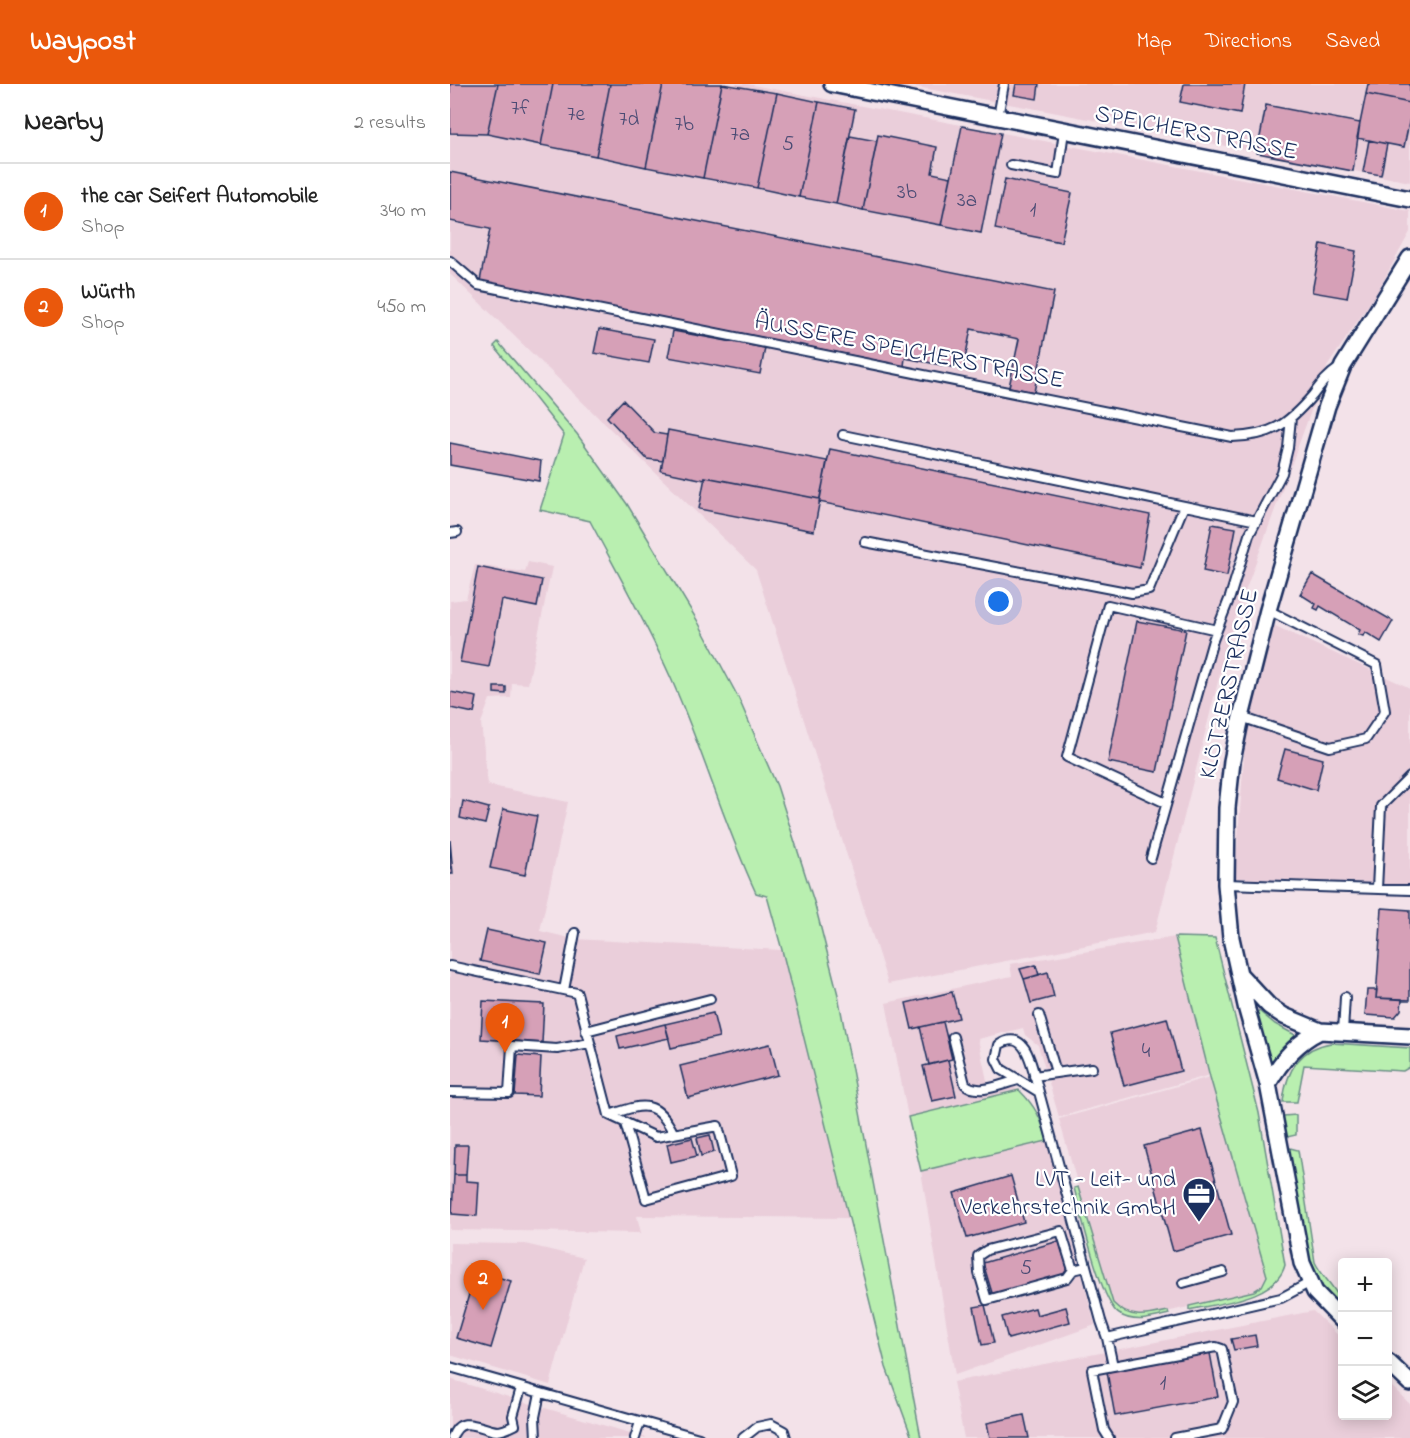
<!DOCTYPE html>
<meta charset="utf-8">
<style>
body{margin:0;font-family:"Indie Flower",sans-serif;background:#f2f2f2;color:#222}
.controls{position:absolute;right:18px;bottom:18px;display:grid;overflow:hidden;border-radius:6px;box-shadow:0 3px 15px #0003}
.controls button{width:54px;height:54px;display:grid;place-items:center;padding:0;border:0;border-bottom:2px solid #e0e0e0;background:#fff;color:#222;font:30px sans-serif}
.you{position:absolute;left:549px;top:518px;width:21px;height:21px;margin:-15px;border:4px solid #fff;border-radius:50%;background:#1a73e8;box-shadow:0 0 0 9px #1a73e833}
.badge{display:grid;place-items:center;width:39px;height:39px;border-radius:50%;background:#ea580c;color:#fff;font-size:20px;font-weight:700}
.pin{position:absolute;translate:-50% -50px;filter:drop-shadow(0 2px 3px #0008)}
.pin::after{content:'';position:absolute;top:32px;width:21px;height:18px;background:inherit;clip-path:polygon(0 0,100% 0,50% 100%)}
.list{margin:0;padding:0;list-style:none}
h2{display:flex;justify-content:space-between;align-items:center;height:78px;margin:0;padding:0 24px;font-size:26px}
h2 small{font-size:20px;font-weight:400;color:#767676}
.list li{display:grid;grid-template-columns:39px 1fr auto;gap:18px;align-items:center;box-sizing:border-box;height:96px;padding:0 24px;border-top:2px solid #e0e0e0}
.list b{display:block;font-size:22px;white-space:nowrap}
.list p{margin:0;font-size:20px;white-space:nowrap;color:#767676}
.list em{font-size:20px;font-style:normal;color:#767676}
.icon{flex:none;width:33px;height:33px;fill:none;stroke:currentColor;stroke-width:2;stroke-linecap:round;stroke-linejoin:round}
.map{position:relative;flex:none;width:960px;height:1354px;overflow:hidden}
header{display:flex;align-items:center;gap:36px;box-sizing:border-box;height:84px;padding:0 30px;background:#ea580c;color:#fff}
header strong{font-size:28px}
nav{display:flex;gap:33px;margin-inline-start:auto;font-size:21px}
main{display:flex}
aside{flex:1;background:#fff}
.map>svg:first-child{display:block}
</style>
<header>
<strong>Waypost</strong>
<nav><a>Map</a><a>Directions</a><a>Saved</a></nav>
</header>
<main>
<aside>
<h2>Nearby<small>2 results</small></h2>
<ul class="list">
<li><span class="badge">1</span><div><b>the car Seifert Automobile</b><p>Shop</p></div><em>340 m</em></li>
<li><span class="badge">2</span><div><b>Würth</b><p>Shop</p></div><em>450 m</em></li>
</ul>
</aside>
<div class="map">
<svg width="960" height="1354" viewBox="0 0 960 1354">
<rect width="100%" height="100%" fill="#f3e2e9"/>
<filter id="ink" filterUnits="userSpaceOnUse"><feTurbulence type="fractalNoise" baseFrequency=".0167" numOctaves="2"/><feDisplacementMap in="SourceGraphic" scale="12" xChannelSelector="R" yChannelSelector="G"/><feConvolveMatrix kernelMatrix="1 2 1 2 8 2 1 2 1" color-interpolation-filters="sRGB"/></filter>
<g filter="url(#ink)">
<path fill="#eaceda" d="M 0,0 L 297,0 L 960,127 L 960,148 L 927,208 L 877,283 L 781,546 L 705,848 L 438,900 L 306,486 L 0,190 Z
M 451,0 L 960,0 L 960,98 L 597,27 Z
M 78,478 L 102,483 L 78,600 L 62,599 L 61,614 L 40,615 L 31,639 L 38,701 L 118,718 L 90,847 L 124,855 L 332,866 L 399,1134 L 187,1132 L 191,1149 L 0,1146 L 0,517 L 16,515 L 25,481 L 75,488 Z
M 823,541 L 960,604 L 960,801 L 785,794 L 797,631 Z
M 725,853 L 760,991 L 609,1033 L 588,961 L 575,951 L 573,944 L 528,955 L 538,1001 L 553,996 L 569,1006 L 458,1033 L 436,919 L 562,892 L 560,880 Z
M 760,993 L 817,1192 L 816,1197 L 812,1202 L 799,1209 L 699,1232 L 684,1232 L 676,1229 L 666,1223 L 660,1214 L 609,1035 Z
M 597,1057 L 645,1241 L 505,1291 L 471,1087 Z
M 0,1159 L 75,1160 L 134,1174 L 100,1301 L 0,1271 Z
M 863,1227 L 892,1255 L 892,1332 L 938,1332 L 938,1299 L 960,1320 L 960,1354 L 514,1354 L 503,1298 Z
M 0,1295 L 78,1319 L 197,1354 L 0,1354 Z"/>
<path fill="#b9efb0" stroke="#6a8f87" stroke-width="1.5" d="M 48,258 L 127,350 L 177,420 L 247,536 L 288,613 L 327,702 L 365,821 L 388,911 L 471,1354 L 462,1354 L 436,1283 L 332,866 L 317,812 L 306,809 C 273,738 252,663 220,592 C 196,539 167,488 140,437 L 90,426 L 114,351 L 44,262 Z
M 725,853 L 765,854 L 809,1029 L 835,1181 C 826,1215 769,1219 739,1226 L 739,1222 L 804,1207 L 812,1202 L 817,1192 L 760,993 Z
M 809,927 L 825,940 L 849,953 L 823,978 L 819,973 L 805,929 Z
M 881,959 L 960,964 L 960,983 L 953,987 L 854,981 L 847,1018 L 833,1018 C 836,988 849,964 881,959 Z
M 569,1006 C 586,1023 591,1034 597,1057 L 471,1087 L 458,1033 Z
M 846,1031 L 846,1051 L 837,1053 L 834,1050 L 830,1034 L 833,1032 Z
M 840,1064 L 848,1066 L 865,1178 C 872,1194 892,1208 892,1226 L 871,1202 L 860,1180 L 838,1067 Z
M 628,1103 L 663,1219 C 679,1236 697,1232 718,1227 L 719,1230 C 703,1234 685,1240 669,1230 C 651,1219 631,1129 624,1104 Z"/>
<path fill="#d6a0b7" stroke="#1b2f5e" stroke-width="1.5" d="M 0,0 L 48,0 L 37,50 L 0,49 Z
M 48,0 L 103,0 L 91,61 L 37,50 Z
M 103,0 L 160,0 L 146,72 L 91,61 Z
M 160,0 L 213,0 L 196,83 L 146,72 Z
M 213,0 L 272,0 L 253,94 L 196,83 Z
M 272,0 L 327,9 L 307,104 L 253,94 Z
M 566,0 L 589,0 L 587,15 L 564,11 Z
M 734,0 L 795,0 L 790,30 L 730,18 Z
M 918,0 L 960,0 L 960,19 L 916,10 Z
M 327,9 L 369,18 L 349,113 L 307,104 Z
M 916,10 L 960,19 L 960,34 L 954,63 L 907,54 Z
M 369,18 L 405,25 L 386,120 L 349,113 Z
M 816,21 L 910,39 L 903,87 L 807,69 Z
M 512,42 L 551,49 L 531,149 L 491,141 Z
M 428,51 L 487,63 L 482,89 L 501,93 L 491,141 L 413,126 Z
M 400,52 L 427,57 L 413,126 L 386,120 Z
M 919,56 L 937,60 L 931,91 L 913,88 Z
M 0,88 L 604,208 L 584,308 L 559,303 L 569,255 L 521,245 L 513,285 L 455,274 L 454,282 L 30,197 L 40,145 L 0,137 Z
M 555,95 L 622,109 L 611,158 L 545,145 Z
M 871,160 L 906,167 L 897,214 L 862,208 Z
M 149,245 L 204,255 L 199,279 L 144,269 Z
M 223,247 L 315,264 L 310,290 L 218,273 Z
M 173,316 L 205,349 L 217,351 L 213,377 L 197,375 L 157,333 Z
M 218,346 L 377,377 L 370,415 L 255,393 L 255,396 L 211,387 Z
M 0,359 L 91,377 L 89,397 L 0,381 Z
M 380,365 L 700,431 L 690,484 L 369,418 Z
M 255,393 L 370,415 L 364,447 L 249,425 Z
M 762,440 L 786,444 L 777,492 L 753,487 Z
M 28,483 L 92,496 L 87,523 L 52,516 L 39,583 L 10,578 Z
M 862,490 L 943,537 L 931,558 L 915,548 L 913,552 L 908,550 L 910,546 L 870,522 L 868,526 L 864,524 L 866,520 L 850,510 Z
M 687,537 L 736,546 L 707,688 L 658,678 Z
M 44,603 L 56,603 L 56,610 L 44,609 Z
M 0,608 L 27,613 L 24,629 L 0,624 Z
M 835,665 L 873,675 L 866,706 L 827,694 Z
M 13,717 L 39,724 L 35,740 L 10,734 Z
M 53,725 L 87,732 L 75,791 L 40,784 Z
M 0,756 L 3,790 L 0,790 Z
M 932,824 L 960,826 L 960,916 L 926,914 Z
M 37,846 L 97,859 L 90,890 L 30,877 Z
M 586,881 L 589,891 L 574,895 L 570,885 Z
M 598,888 L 604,913 L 581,919 L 574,895 Z
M 917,906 L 927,906 L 926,914 L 952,915 L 951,926 L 945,933 L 915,931 Z
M 502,908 L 509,934 L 462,945 L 456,919 Z
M 33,917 L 94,920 L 92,959 L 31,955 Z
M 263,929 L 269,953 L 221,964 L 215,940 Z
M 717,934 L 731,987 L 674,1002 L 660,949 Z
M 493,938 L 502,975 L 479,981 L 470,943 Z
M 215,940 L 219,954 L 170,965 L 167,952 Z
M 320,960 L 328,991 L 238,1014 L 230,982 Z
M 68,971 L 91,973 L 89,1012 L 65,1011 Z
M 498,976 L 506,1012 L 482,1017 L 473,982 Z
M 752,1046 L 781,1151 L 723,1167 L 694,1062 Z
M 260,1051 L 264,1068 L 251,1072 L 247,1054 Z
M 242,1054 L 247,1072 L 221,1078 L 217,1060 Z
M 5,1061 L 18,1061 L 16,1091 L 4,1091 Z
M 4,1091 L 16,1091 L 16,1097 L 29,1098 L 27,1132 L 2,1130 Z
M 561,1092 L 574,1138 L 517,1154 L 504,1109 Z
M 609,1157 L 619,1190 L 543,1212 L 533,1179 Z
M 26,1187 L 61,1197 L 41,1264 L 6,1254 Z
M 535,1221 L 544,1259 L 532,1261 L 524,1223 Z
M 616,1223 L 620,1238 L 558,1255 L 552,1233 L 585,1224 L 587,1231 Z
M 805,1251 L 807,1262 L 784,1266 L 781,1255 Z
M 760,1269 L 768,1313 L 665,1332 L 657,1288 Z
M 574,1331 L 579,1354 L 540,1354 L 537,1339 Z"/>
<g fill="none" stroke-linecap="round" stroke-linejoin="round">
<g stroke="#1b2f5e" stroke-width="12">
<path id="lane" d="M 548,33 L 554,0
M 561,81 L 608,90 L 614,47
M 0,177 L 28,201 L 782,353 C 822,352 837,341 863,311 C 871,300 878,291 889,284
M 393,351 L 807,437
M 0,449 L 7,448
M 415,458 L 682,509 L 699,506 L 734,422
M 791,633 L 880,663 L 916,655 L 935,627 L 927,581 L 818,526
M 716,719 L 617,673 L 658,521 L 767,546
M 701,774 L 763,556 L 780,513 L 799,451 L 832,389 L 838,364 L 841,334
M 776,800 L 960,806
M 927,805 L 931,722 L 960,693
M 0,882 L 127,909 L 159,1031 L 206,1053 L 268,1042 L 281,1092 L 196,1115 L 175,1039
M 114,906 L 125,849
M 589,931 L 606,988
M 136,947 L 260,915
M 893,948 L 895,913
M 503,953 L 515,1000 C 528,1012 552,1000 568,996
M 584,992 L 642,984
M 0,1008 L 59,1009 L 62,962 L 107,965 L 140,959
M 589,1008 C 583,989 578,941 549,961 L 546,975 L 551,985 L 589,1008 L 651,1237 L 657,1254 L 831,1214 L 859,1199
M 159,1031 C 193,1020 206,1014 224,1050
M 623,1186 L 617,1194 L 537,1216 L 529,1189 L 528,1172 L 537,1166 L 611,1147 L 623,1186 L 636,1183
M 733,1199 L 773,1188
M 657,1254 L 663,1282 L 766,1263 L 772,1265 L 783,1318 L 772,1345 L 725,1354
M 0,1283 L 249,1354
M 2,1354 C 10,1329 30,1345 47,1347 C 53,1347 59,1344 65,1341 L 63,1332 L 71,1304
M 86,1354 L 85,1333 L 90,1309
M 185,1354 L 190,1338
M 293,1354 L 307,1343 L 321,1340 L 334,1347 L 336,1354
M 659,1354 L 654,1346 L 642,1286 L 663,1282"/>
</g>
<g stroke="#1b2f5e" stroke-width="20">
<path id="street" d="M 382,0 L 960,115
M 790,891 L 819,922 L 834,932 L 870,947 L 960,952
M 818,1000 C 830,978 847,958 870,947
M 892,1236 L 865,1208 L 852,1179 L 818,1000 L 797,926 L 781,854 L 776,800 L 777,724 L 782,677 L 791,633 L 818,526 L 877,322 L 893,282 L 960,174
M 938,1278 L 960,1299"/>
</g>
<use href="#lane" stroke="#fff" stroke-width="8"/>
<use href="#street" stroke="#fff" stroke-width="15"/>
</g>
</g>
<defs>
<g id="office-pin" transform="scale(1.725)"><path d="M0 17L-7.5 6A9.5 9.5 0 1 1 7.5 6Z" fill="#1b2f5e" stroke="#fff"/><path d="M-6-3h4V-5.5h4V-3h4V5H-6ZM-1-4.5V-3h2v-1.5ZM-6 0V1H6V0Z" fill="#fff"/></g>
</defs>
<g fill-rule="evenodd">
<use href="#office-pin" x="749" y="1110"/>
</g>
<g text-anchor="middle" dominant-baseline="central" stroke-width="4.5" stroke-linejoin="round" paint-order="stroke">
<g font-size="21" fill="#4a4b74">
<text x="70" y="25">7f</text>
<text x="126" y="31">7e</text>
<text x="179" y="36">7d</text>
<text x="234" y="41">7b</text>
<text x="290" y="51">7a</text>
<text x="338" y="61">5</text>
<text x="457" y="109">3b</text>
<text x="517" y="117">3a</text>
<text x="583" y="127">1</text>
<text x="696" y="968">4</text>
<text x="576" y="1185">5</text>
<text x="713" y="1300">1</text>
</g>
<g font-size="24" fill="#1b2f5e" stroke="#fff">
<text transform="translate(746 50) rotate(11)">SPEICHERSTRASSE</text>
<text transform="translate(459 268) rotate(11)">ÄUSSERE SPEICHERSTRASSE</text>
<text transform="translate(780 600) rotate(-77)">KLÖTZERSTRASSE</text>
</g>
<g font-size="24" fill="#1b2f5e" stroke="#fff" text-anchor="end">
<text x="726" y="1096">LVT - Leit- und<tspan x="726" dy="28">Verkehrstechnik GmbH</tspan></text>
</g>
</g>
</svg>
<div class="controls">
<button>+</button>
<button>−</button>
<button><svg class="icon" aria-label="layers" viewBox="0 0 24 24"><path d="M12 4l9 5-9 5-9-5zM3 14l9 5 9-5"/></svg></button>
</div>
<div class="you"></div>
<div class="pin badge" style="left:55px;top:969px">1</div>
<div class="pin badge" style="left:33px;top:1226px">2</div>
</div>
</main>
